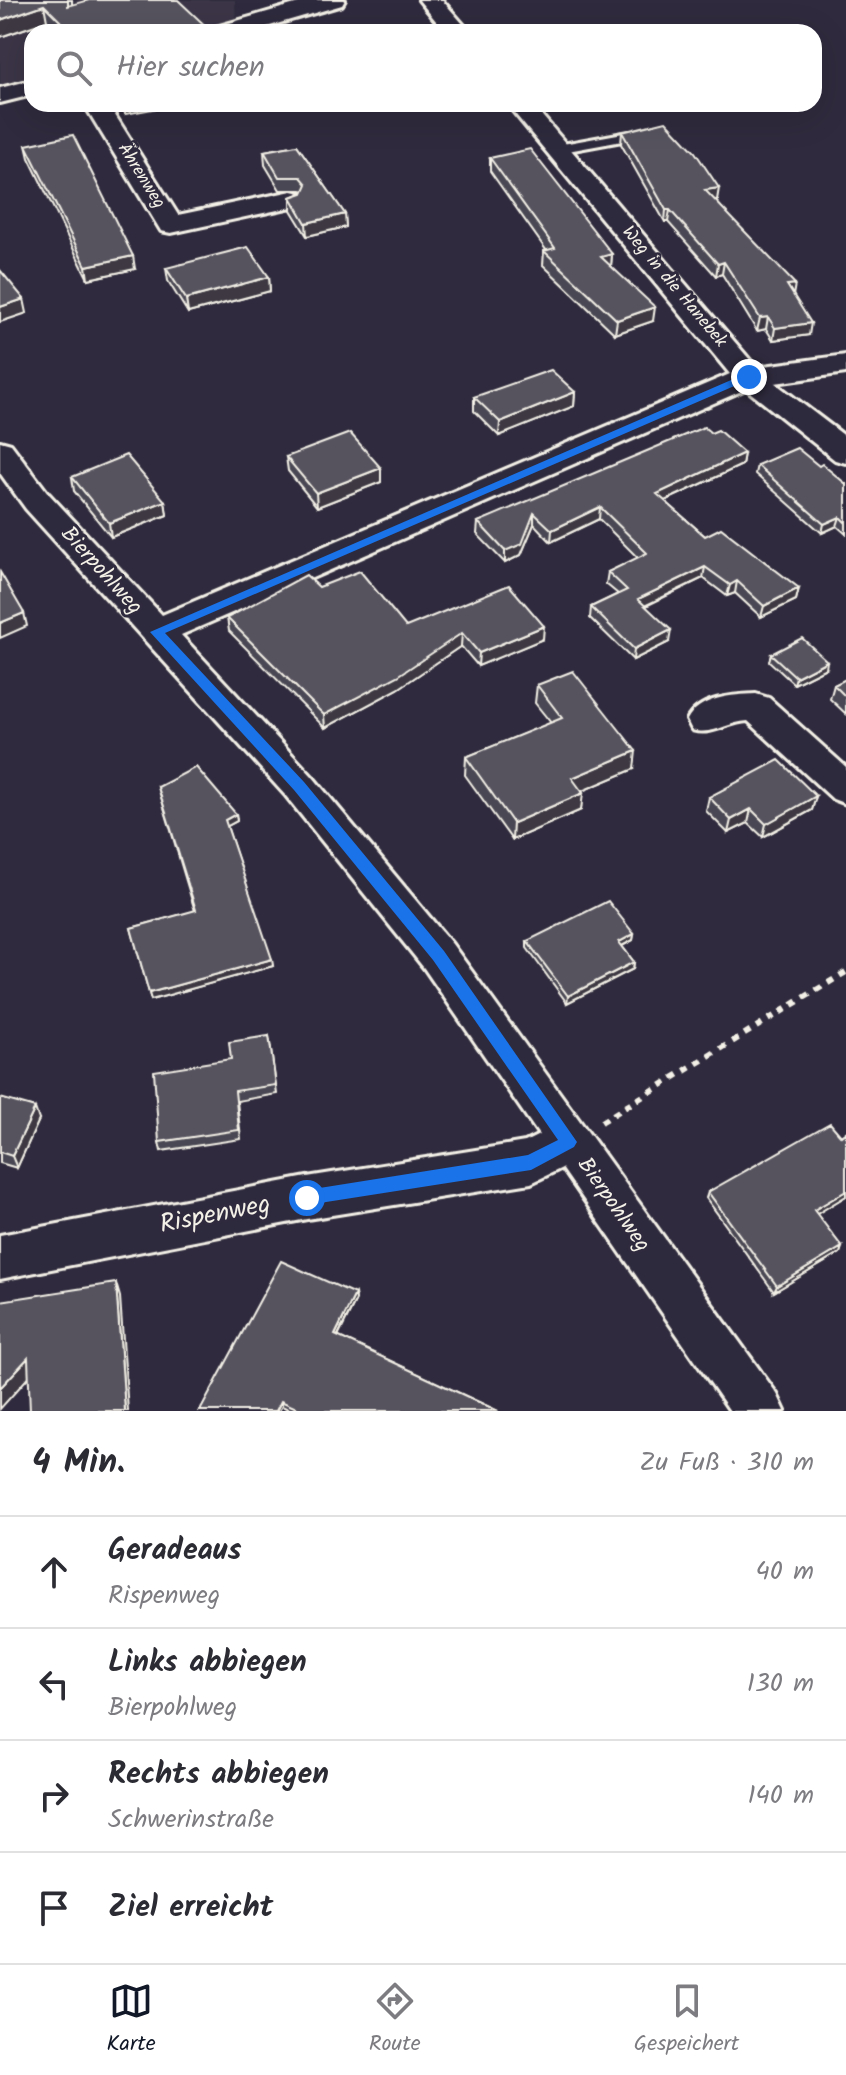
<!DOCTYPE html>
<html lang="de">
<meta charset="utf-8">
<style>
body{margin:0;font-family:Kalam,sans-serif;background:#f7f7f7;color:#2b2b33}
.stop{position:absolute;width:24px;height:24px;margin:-18px;border:6px solid #1a73e8;border-radius:50%;background:#fff}
.stop.end{background:#1a73e8;border-color:#fff;box-shadow:0 2px 8px #0008}
.list{margin:0;padding:0;list-style:none}
h2{display:flex;justify-content:space-between;align-items:center;height:104px;margin:0;padding:0 32px;font-size:34px}
h2 small{font-size:26px;font-weight:400;color:#7c7c81}
.list li{display:grid;grid-template-columns:52px 1fr auto;gap:24px;align-items:center;box-sizing:border-box;height:112px;padding:0 32px;border-top:2px solid #e1e1e2}
.list b{display:block;font-size:30px;white-space:nowrap}
.list p{margin:0;font-size:26px;white-space:nowrap;color:#7c7c81}
.list em{font-size:26px;font-style:normal;color:#7c7c81}
.icon{flex:none;width:44px;height:44px;fill:none;stroke:currentColor;stroke-width:2;stroke-linecap:round;stroke-linejoin:round}
.map{position:relative;flex:none;width:846px;height:1411px;overflow:hidden}
.search{position:absolute;background:#fff;box-shadow:0 8px 32px #0002;left:24px;right:24px;top:24px;height:88px;display:flex;align-items:center;gap:20px;box-sizing:border-box;padding:0 28px;border-radius:24px;color:#7c7c81;font-size:30px}
.sheet{height:552px;background:#fff}
nav{display:flex;justify-content:space-around;align-items:center;box-sizing:border-box;height:112px;border-top:2px solid #e1e1e2;background:#fff;font-size:22px;color:#7c7c81}
nav a{display:grid;justify-items:center;gap:4px}
nav .on{color:#111827}
.map>svg:first-child{display:block}
</style>
<div class="map">
<svg width="846" height="1411" viewBox="0 0 846 1411">
<rect width="100%" height="100%" fill="#2f2a3d"/>
<filter id="ink" filterUnits="userSpaceOnUse"><feTurbulence type="fractalNoise" baseFrequency=".0125" numOctaves="2"/><feDisplacementMap in="SourceGraphic" scale="16" xChannelSelector="R" yChannelSelector="G"/><feConvolveMatrix kernelMatrix="1 2 1 2 8 2 1 2 1" color-interpolation-filters="sRGB"/></filter>
<g filter="url(#ink)">
<path fill="#3b3647" d="M 0,0 L 235,0 L 236,24 L 208,32 L 32,32 L 32,82 L 0,91 Z"/>
<g fill="none" stroke-linecap="round" stroke-linejoin="round">
<g stroke="#f4f1e8" stroke-width="6">
<path id="service" d="M 629,132 L 633,133 L 633,139 L 557,153 L 551,149 L 557,145 Z"/>
</g>
<g stroke="#f4f1e8" stroke-width="6">
<path id="minor" d="M 309,0 L 345,0 L 342,5 L 249,32 L 212,32 L 216,27 Z
M 419,0 L 442,0 L 470,32 L 445,32 Z
M 32,80 L 32,95 L 0,103 L 0,88 Z
M 84,104 L 108,104 L 178,215 L 292,191 L 301,193 L 305,199 L 301,205 L 292,207 L 171,233 L 161,231 Z
M 507,104 L 532,104 L 756,367 L 846,355 L 846,373 L 775,383 L 846,437 L 846,463 L 835,460 L 746,389 L 181,635 L 312,776 L 452,944 L 777,1394 L 785,1411 L 730,1411 L 562,1168 L 531,1183 L 307,1219 L 0,1279 L 0,1235 L 307,1177 L 525,1142 L 539,1135 L 424,968 L 286,796 L 26,509 L 0,473 L 0,441 L 11,444 L 48,493 L 162,615 L 730,374 Z
M 756,694 L 769,698 L 846,767 L 846,804 L 833,799 L 748,721 C 727,722 713,736 692,730 L 687,720 C 699,697 732,695 756,694 Z"/>
</g>
<path stroke="#f4f1e8" stroke-width="6" stroke-dasharray="7 7" stroke-linecap="butt" d="M 601,1122 L 846,972"/>
<use href="#service" fill="#2f2a3d" fill-rule="evenodd"/>
<use href="#minor" fill="#2f2a3d" fill-rule="evenodd"/>
</g>
<path fill="#4a4752" stroke="#f4f1e8" stroke-width="2" d="M 0,0 L 72,0 L 72,5 L 212,32 L 57,32 L 47,21 L 0,37 Z
M 622,132 L 717,200 L 715,200 L 793,295 L 809,335 L 773,340 L 766,329 L 757,331 L 722,274 L 716,276 L 668,222 L 665,222 L 621,144 Z
M 26,145 L 135,269 L 88,279 L 29,158 Z
M 297,145 L 345,214 L 346,227 L 307,236 L 291,210 L 291,197 L 303,192 L 302,190 L 280,190 L 265,165 L 264,151 Z
M 490,158 L 612,254 L 611,267 L 653,321 L 615,334 L 543,265 L 544,251 L 546,250 L 490,171 Z
M 166,268 L 269,277 L 270,291 L 188,313 L 168,281 Z
M 575,392 L 574,406 L 499,436 L 474,411 L 474,397 Z
M 711,433 L 744,453 L 742,465 L 665,501 L 705,536 L 799,588 L 796,600 L 761,617 L 735,593 L 727,596 L 703,578 L 646,606 L 669,642 L 633,660 L 590,618 L 591,607 L 618,594 L 606,584 L 608,572 L 638,558 L 599,519 L 551,542 L 534,524 L 521,555 L 505,563 L 477,534 L 478,522 Z
M 286,457 L 381,468 L 381,482 L 317,507 L 288,471 Z
M 757,465 L 819,466 L 846,484 L 846,534 L 837,526 L 822,533 L 755,474 Z
M 72,477 L 165,501 L 167,515 L 111,537 L 74,491 Z
M 319,587 L 406,627 L 543,639 L 478,666 L 461,646 L 398,689 L 325,728 L 229,631 L 227,618 Z
M 771,654 L 826,668 L 794,684 L 769,661 Z
M 846,679 L 846,714 L 830,699 L 834,685 Z
M 537,685 L 634,769 L 582,791 L 581,810 L 512,840 L 465,775 L 466,757 L 551,723 L 535,703 Z
M 158,787 L 236,814 L 237,821 L 227,826 L 273,966 L 151,1000 L 131,928 L 195,911 Z
M 816,796 L 812,810 L 763,837 L 748,823 L 728,833 L 706,811 L 709,797 Z
M 634,934 L 633,940 L 622,946 L 634,962 L 633,969 L 567,1003 L 527,948 L 527,941 Z
M 269,1036 L 277,1094 L 237,1101 L 241,1139 L 161,1151 L 159,1142 L 231,1059 Z
M 0,1098 L 39,1120 L 17,1168 L 0,1163 Z
M 846,1132 L 846,1196 L 816,1214 L 842,1247 L 840,1253 L 774,1292 L 706,1198 L 708,1192 L 841,1136 Z
M 355,1294 L 356,1300 L 338,1337 L 498,1411 L 292,1411 L 282,1406 L 200,1411 Z"/>
<path fill="#3c3942" stroke="#f4f1e8" stroke-width="2" d="M 44,5 L 47,21 L 0,37 L 0,20 Z
M 123,104 L 179,104 L 125,114 Z
M 719,188 L 717,200 L 704,202 L 705,190 Z
M 666,210 L 670,210 L 668,222 L 665,222 Z
M 345,214 L 346,227 L 307,236 L 306,223 Z
M 612,254 L 611,267 L 601,257 Z
M 133,256 L 135,269 L 88,279 L 86,266 Z
M 724,262 L 722,274 L 716,276 L 718,264 Z
M 269,277 L 270,291 L 188,313 L 186,299 Z
M 795,284 L 793,296 L 787,285 Z
M 24,299 L 27,313 L 0,322 L 0,307 Z
M 655,307 L 653,321 L 615,334 L 617,320 Z
M 768,317 L 766,329 L 757,331 L 760,318 Z
M 811,323 L 809,335 L 773,340 L 775,328 Z
M 575,392 L 574,406 L 499,436 L 500,422 Z
M 744,453 L 742,465 L 656,505 L 657,494 Z
M 381,468 L 381,482 L 317,507 L 316,493 Z
M 165,501 L 167,515 L 111,537 L 109,523 Z
M 600,507 L 599,519 L 551,542 L 552,530 Z
M 534,513 L 534,524 L 521,555 L 505,563 L 505,551 Z
M 840,517 L 837,526 L 822,533 L 824,524 Z
M 705,567 L 703,578 L 636,610 L 638,599 Z
M 737,581 L 735,593 L 727,596 L 730,585 Z
M 799,588 L 796,600 L 761,617 L 764,606 Z
M 24,613 L 27,626 L 0,638 L 0,623 Z
M 544,626 L 543,639 L 478,666 L 479,653 Z
M 671,630 L 669,642 L 633,660 L 634,649 Z
M 462,633 L 461,646 L 398,689 L 325,728 L 324,715 Z
M 827,661 L 826,668 L 794,684 L 796,677 Z
M 636,751 L 634,769 L 570,796 L 572,778 Z
M 583,793 L 581,810 L 512,840 L 513,823 Z
M 816,796 L 812,810 L 763,837 L 766,824 Z
M 751,809 L 748,823 L 728,833 L 731,820 Z
M 236,814 L 237,821 L 226,827 L 225,820 Z
M 634,934 L 633,940 L 618,948 L 619,942 Z
M 272,959 L 273,966 L 151,1000 L 149,993 Z
M 634,962 L 633,969 L 567,1003 L 568,996 Z
M 35,1108 L 39,1120 L 17,1168 L 12,1156 Z
M 846,1191 L 846,1196 L 812,1217 L 814,1210 Z
M 842,1247 L 840,1253 L 774,1292 L 777,1286 Z
M 116,1283 L 120,1297 L 128,1411 L 125,1411 Z
M 355,1294 L 356,1300 L 335,1341 L 335,1335 Z
M 28,1358 L 34,1371 L 0,1409 L 0,1388 Z
M 281,1401 L 282,1406 L 279,1411 L 276,1411 Z"/>
<path fill="#56525f" stroke="#f4f1e8" stroke-width="2" d="M 0,0 L 68,0 L 68,6 L 89,0 L 178,0 L 212,32 L 71,32 L 44,5 L 0,20 Z
M 415,29 L 418,32 L 400,32 Z
M 666,121 L 695,152 L 719,188 L 705,190 L 795,284 L 787,285 L 811,323 L 775,328 L 768,317 L 760,318 L 724,262 L 718,264 L 670,210 L 666,210 L 622,132 Z
M 73,135 L 133,256 L 86,266 L 26,145 Z
M 297,145 L 345,214 L 306,223 L 291,197 L 303,193 L 307,184 L 301,177 L 279,177 L 264,151 Z
M 530,149 L 612,254 L 601,257 L 655,307 L 617,320 L 544,251 L 555,248 L 490,158 Z
M 248,247 L 269,277 L 186,299 L 166,268 Z
M 0,270 L 24,299 L 0,307 Z
M 551,370 L 575,392 L 500,422 L 474,397 Z
M 704,427 L 711,433 L 718,430 L 744,453 L 657,494 L 705,536 L 721,528 L 799,588 L 764,606 L 737,581 L 730,585 L 705,567 L 638,599 L 671,630 L 634,649 L 591,607 L 627,590 L 608,572 L 647,553 L 600,507 L 552,530 L 534,513 L 522,544 L 505,551 L 478,522 Z
M 350,433 L 381,468 L 316,493 L 286,457 Z
M 797,448 L 819,466 L 822,464 L 846,484 L 846,523 L 840,517 L 824,524 L 757,465 Z
M 126,455 L 165,501 L 109,523 L 72,477 Z
M 360,571 L 406,627 L 509,585 L 544,626 L 479,653 L 462,633 L 398,676 L 324,715 L 227,618 L 306,575 L 319,587 Z
M 0,572 L 24,613 L 0,623 Z
M 802,638 L 827,661 L 796,677 L 771,654 Z
M 573,671 L 636,751 L 572,778 L 583,793 L 513,823 L 466,757 L 562,718 L 537,685 Z
M 846,679 L 846,697 L 834,685 Z
M 779,760 L 816,796 L 766,824 L 751,809 L 731,820 L 709,797 Z
M 196,767 L 236,814 L 225,820 L 272,959 L 149,993 L 131,928 L 196,910 L 158,787 Z
M 608,901 L 634,934 L 619,942 L 634,962 L 568,996 L 527,941 Z
M 269,1036 L 276,1085 L 235,1091 L 239,1130 L 159,1142 L 154,1071 L 231,1059 L 229,1042 Z
M 0,1098 L 35,1108 L 12,1156 L 0,1152 Z
M 830,1123 L 841,1136 L 846,1132 L 846,1191 L 814,1210 L 842,1247 L 777,1286 L 708,1192 Z
M 281,1261 L 355,1294 L 335,1335 L 498,1411 L 303,1411 L 281,1401 L 276,1411 L 200,1411 Z
M 116,1283 L 125,1411 L 30,1411 L 28,1358 L 0,1388 L 0,1301 Z"/>
</g>
<path fill="#1a73e8" d="M 745,374 L 755,377 L 165,633 L 304,782 L 444,951 L 577,1142 L 574,1147 L 531,1170 L 307,1205 L 302,1203 L 299,1198 L 307,1190 L 528,1155 L 558,1140 L 433,960 L 294,790 L 150,632 Z"/>
<g text-anchor="middle" dominant-baseline="central" stroke-width="6" stroke-linejoin="round" paint-order="stroke">
<g font-size="18" fill="#f4f1e8" stroke="#2f2a3d">
<text transform="translate(141 176) rotate(58)">Ährenweg</text>
<text transform="translate(674 287) rotate(50)">Weg in die Hanebek</text>
</g>
<g font-size="22" fill="#f4f1e8" stroke="#2f2a3d">
<text transform="translate(101 571) rotate(48)">Bierpohlweg</text>
<text transform="translate(613 1205) rotate(55)">Bierpohlweg</text>
</g>
<g font-size="26" fill="#f4f1e8" stroke="#2f2a3d">
<text transform="translate(215 1215) rotate(-11)">Rispenweg</text>
</g>
</g>
</svg>
<div class="stop" style="left:307px;top:1198px"></div>
<div class="stop end" style="left:749px;top:377px"></div>
<div class="search"><svg class="icon" aria-label="search" viewBox="0 0 24 24"><circle cx="10" cy="10" r="6"/><path d="M15 15l6 6"/></svg>Hier suchen</div>
</div>
<section class="sheet">
<h2>4 Min.<small>Zu Fuß · 310 m</small></h2>
<ul class="list">
<li><svg class="icon" aria-label="ahead" viewBox="0 0 24 24"><path d="M12 20V5M6 11l6-6 6 6"/></svg><div><b>Geradeaus</b><p>Rispenweg</p></div><em>40 m</em></li>
<li><svg class="icon" aria-label="left" viewBox="0 0 24 24"><path d="M17 20v-9H6M10 6l-5 5 5 5"/></svg><div><b>Links abbiegen</b><p>Bierpohlweg</p></div><em>130 m</em></li>
<li><svg class="icon" aria-label="right" viewBox="0 0 24 24"><path d="M7 20v-9h11M14 6l5 5-5 5"/></svg><div><b>Rechts abbiegen</b><p>Schwerinstraße</p></div><em>140 m</em></li>
<li><svg class="icon" aria-label="arrive" viewBox="0 0 24 24"><path d="M6 21V4h12l-3 4 3 4H6"/></svg><div><b>Ziel erreicht</b></div></li>
</ul>
</section>
<nav>
<a class="on"><svg class="icon" aria-label="map" viewBox="0 0 24 24"><path d="M3 6l6-2 6 2 6-2v14l-6 2-6-2-6 2zM9 4v14M15 6v14"/></svg>Karte</a>
<a><svg class="icon" aria-label="directions" viewBox="0 0 24 24"><path d="M12 3l9 9-9 9-9-9zM9 14v-3h6M13 9l2 2-2 2"/></svg>Route</a>
<a><svg class="icon" aria-label="saved" viewBox="0 0 24 24"><path d="M7 4h10v16l-5-4-5 4z"/></svg>Gespeichert</a>
</nav>
